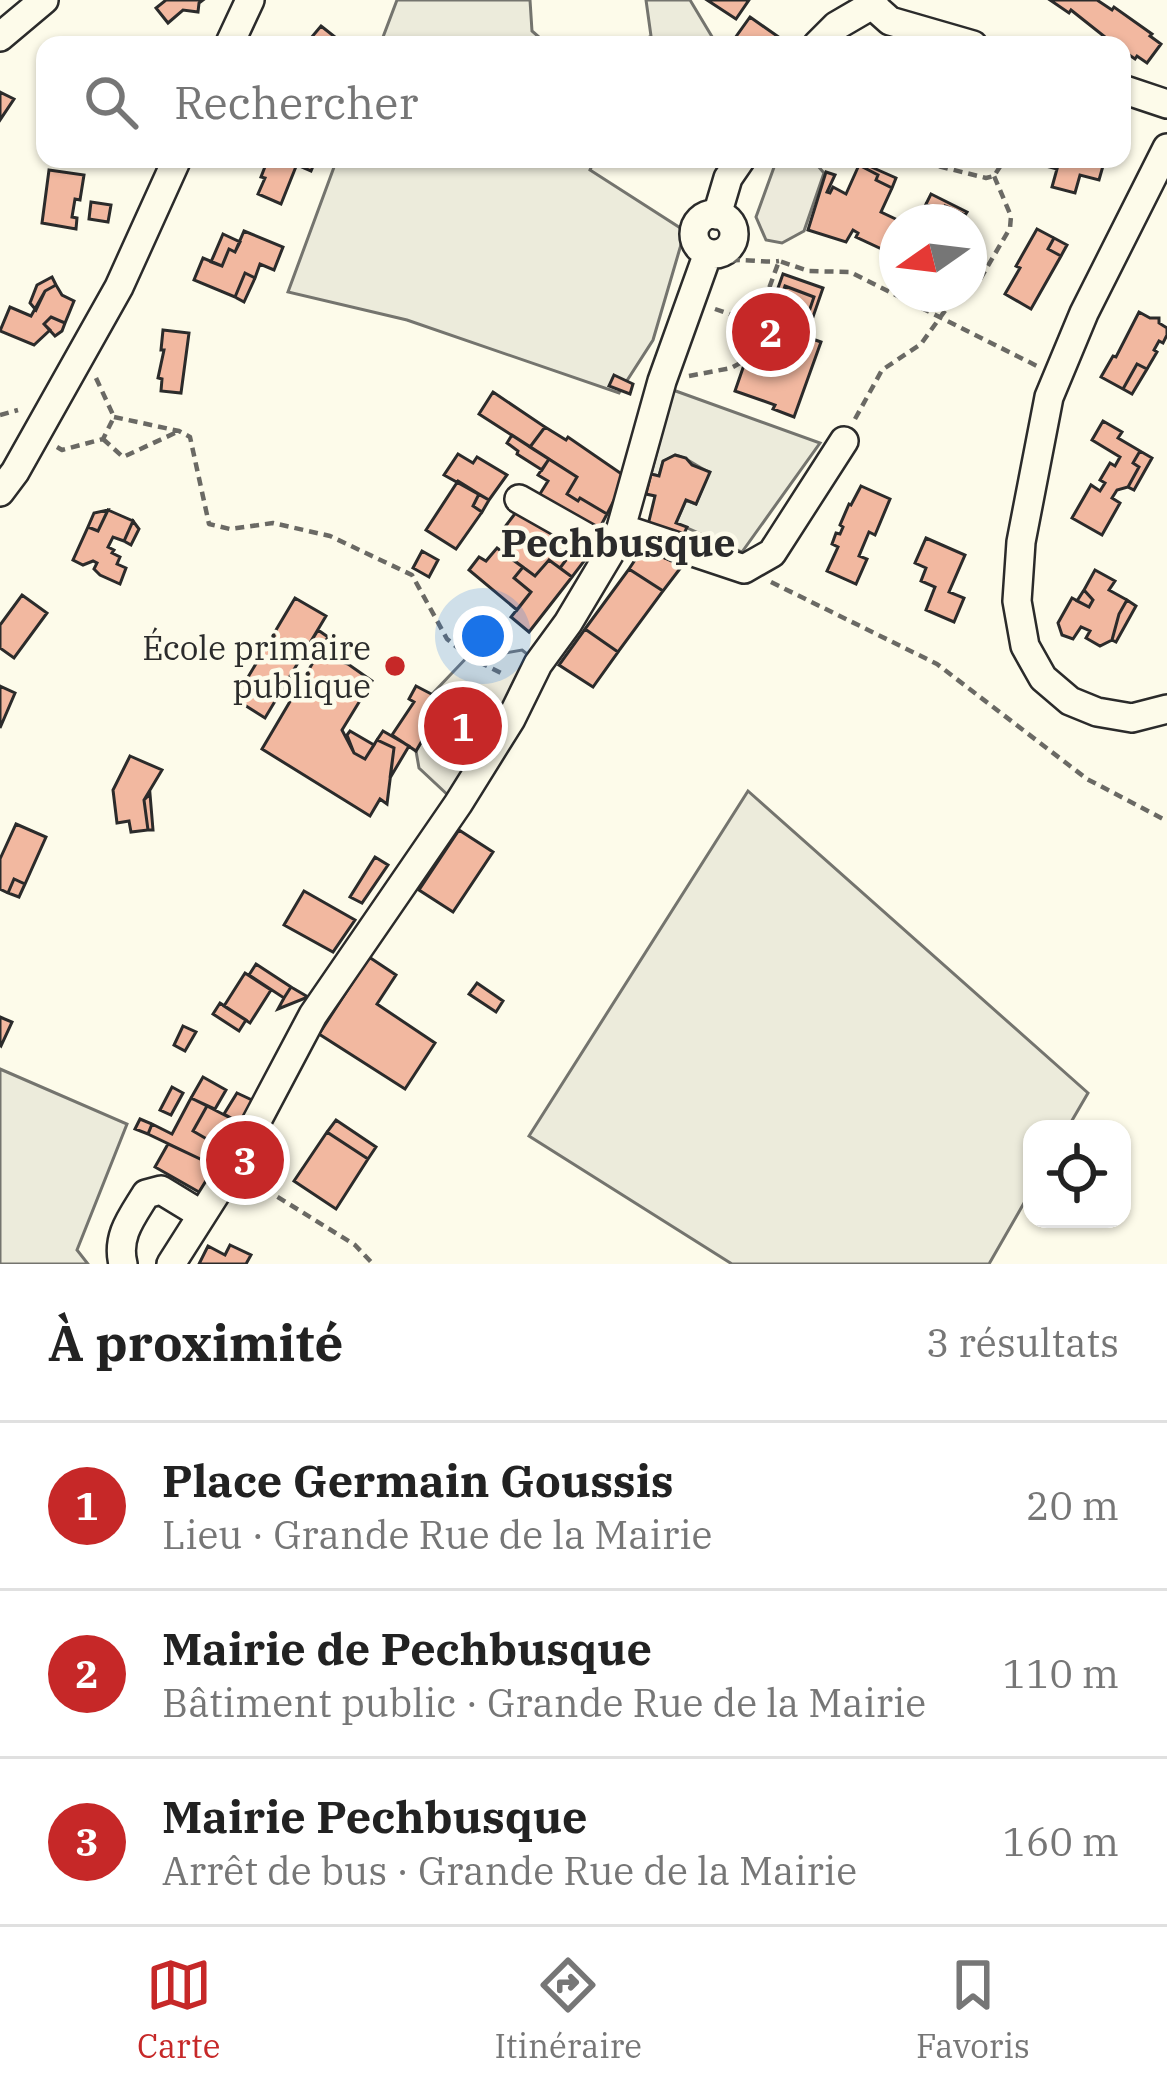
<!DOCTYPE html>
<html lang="fr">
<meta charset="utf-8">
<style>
body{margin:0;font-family:"IBM Plex Serif",serif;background:#f6f6f6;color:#222}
.controls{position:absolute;right:36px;bottom:36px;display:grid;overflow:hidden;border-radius:24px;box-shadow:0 3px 9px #0004}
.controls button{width:108px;height:108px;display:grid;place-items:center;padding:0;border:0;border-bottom:3px solid #e0e0e0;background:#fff;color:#222;font:60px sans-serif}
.compass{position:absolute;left:879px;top:204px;width:108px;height:108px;border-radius:50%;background:#fff;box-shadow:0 3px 9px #0004;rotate:256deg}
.you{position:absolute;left:483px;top:636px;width:42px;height:42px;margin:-30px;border:9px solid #fff;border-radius:50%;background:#1a73e8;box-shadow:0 0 0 18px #1a73e833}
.badge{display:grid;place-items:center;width:78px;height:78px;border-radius:50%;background:#c62828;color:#fff;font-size:39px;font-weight:700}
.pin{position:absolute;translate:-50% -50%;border:6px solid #fff;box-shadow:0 3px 12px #0006}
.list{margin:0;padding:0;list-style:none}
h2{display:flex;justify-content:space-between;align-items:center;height:156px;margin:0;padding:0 48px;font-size:51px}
h2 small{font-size:39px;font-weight:400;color:#767676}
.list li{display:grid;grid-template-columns:78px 1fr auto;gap:36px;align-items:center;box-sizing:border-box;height:168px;padding:0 48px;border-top:3px solid #e0e0e0}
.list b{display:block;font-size:45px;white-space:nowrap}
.list p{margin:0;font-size:39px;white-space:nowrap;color:#767676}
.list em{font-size:39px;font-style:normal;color:#767676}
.icon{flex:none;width:66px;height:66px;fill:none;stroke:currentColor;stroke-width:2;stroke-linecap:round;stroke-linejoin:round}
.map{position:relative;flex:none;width:1167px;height:1264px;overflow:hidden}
.search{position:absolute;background:#fff;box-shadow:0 3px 9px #0004;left:36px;right:36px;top:36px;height:132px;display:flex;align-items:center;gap:30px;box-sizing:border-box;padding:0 42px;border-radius:24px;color:#767676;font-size:45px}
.sheet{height:660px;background:#fff}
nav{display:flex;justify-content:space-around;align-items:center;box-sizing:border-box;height:168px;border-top:3px solid #e0e0e0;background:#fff;font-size:33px;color:#767676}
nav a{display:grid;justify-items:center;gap:6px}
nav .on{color:#c62828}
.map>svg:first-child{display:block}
</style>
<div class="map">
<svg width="1167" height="1264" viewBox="0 0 1167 1264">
<rect width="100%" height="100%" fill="#fdfbea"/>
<path fill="#ecebdb" stroke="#74746e" stroke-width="3" d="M 397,0 L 530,0 L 532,31 L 548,45 L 380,45 Z
M 646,0 L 690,0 L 717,45 L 635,45 L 651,36 Z
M 337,159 L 595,159 L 590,170 L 685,231 L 653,340 L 619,393 L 407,320 L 288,292 Z
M 673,390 L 820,443 L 742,552 L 676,523 L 686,500 L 696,504 L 709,472 C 697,467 688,458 675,455 L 663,462 L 659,476 L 651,474 Z
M 748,791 L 1088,1093 L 1067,1129 L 1032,1129 L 1032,1189 L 989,1264 L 732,1264 L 529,1136 Z
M 0,1069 L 127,1124 L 77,1250 L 88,1264 L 0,1264 Z"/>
<path fill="#eceadb" stroke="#74746e" stroke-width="3" d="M 777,159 L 812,159 L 824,173 L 804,231 L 782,243 L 766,240 L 756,217 Z
M 522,650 L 532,658 L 501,719 L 450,797 L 419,768 L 416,751 L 440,710 L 434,707 L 439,698 L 433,693 L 473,651 L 505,653 Z"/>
<path fill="#f2b8a0" stroke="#2b2b2b" stroke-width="3" d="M 166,0 L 203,0 L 199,3 L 198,12 L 183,10 L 168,23 L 156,8 Z
M 707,0 L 749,0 L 736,19 Z
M 1050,0 L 1097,0 L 1112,10 L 1114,7 L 1152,34 L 1150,36 L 1161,44 L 1147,63 L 1137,56 L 1135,59 L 1122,50 L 1122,45 L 1115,45 L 1071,10 L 1069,13 Z
M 750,17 L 790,45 L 730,45 Z
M 321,26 L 335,37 L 329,45 L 292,45 L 300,39 L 306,44 Z
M 0,92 L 14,99 L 0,120 Z
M 268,159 L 299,159 L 281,204 L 258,194 L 265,178 L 261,177 Z
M 299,159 L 316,159 L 311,171 L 297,165 Z
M 1039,159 L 1105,159 L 1099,180 L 1080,175 L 1075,193 L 1052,187 L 1057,169 L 1038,164 Z
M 860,162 L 896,178 L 892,188 L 876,180 L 878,175 L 859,165 Z
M 859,165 L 878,175 L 876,180 L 892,188 L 881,212 L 902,222 L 897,222 L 897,251 L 888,247 L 886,251 L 856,237 L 858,233 L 853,230 L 846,242 L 808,230 L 826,172 L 835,175 L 827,192 L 830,193 L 833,187 L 846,194 Z
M 49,170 L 84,175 L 80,200 L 75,199 L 72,217 L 77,218 L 76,229 L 42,223 Z
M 931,194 L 967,212 L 965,215 L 945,206 L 942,212 L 926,204 Z
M 91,202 L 111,205 L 108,222 L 89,219 Z
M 926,204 L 942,212 L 945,206 L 965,215 L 962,222 L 918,222 Z
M 1037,229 L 1054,238 L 1048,249 L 1061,256 L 1031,309 L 1005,294 L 1020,268 L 1016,266 Z
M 244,231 L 283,247 L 274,270 L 260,264 L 255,278 L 245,273 L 235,297 L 194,280 L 203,258 L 222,266 L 229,249 L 235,252 Z
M 223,234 L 240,242 L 235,252 L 229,249 L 222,266 L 211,262 Z
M 1054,238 L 1067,245 L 1061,256 L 1048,249 Z
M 245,273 L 255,278 L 244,302 L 235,297 Z
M 783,274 L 823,288 L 806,337 L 801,335 L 814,297 L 785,286 L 756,369 L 750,367 Z
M 52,277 L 56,285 L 45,291 L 36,310 L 30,303 L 37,285 Z
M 56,285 L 62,295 L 74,301 L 65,323 L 51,317 L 44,324 L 50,330 L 34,345 L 0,331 L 10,307 L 31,316 L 45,291 Z
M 785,286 L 814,297 L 801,335 L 821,342 L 794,417 L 773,409 L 775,405 L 735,391 L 744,365 L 756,369 Z
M 1139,312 L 1150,318 L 1159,318 L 1159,323 L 1167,328 L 1167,335 L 1163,343 L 1159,341 L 1154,350 L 1157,352 L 1147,369 L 1137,364 L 1123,389 L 1101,377 L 1113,356 L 1116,357 Z
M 51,317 L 65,323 L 62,331 L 55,336 L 44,324 Z
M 163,330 L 189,333 L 181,393 L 161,391 L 162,379 L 158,378 L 164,350 L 161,350 Z
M 1137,364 L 1147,369 L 1132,394 L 1123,389 Z
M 614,375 L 633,384 L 630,394 L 609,386 Z
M 493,392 L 545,427 L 530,447 L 479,414 Z
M 1103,421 L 1122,432 L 1118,438 L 1140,451 L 1133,463 L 1139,467 L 1128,487 L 1117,490 L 1112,498 L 1120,503 L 1102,535 L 1072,518 L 1091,485 L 1100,491 L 1105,483 L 1100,480 L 1110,463 L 1115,466 L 1120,457 L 1092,440 Z
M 545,427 L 566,440 L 568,437 L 626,477 L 607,514 L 580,498 L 578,501 L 567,494 L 577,477 L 530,447 Z
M 512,435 L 549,459 L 542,470 L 517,454 L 518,451 L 507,443 Z
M 1140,451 L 1152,458 L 1134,490 L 1128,487 L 1139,467 L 1133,463 Z
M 458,454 L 473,463 L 477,457 L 507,475 L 489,500 L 444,475 Z
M 675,455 L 686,458 L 692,465 L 710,472 L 696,504 L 686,500 L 676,523 L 687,527 L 682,538 L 648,525 L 655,496 L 646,494 L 651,474 L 659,476 L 663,461 Z
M 549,459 L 577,477 L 567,494 L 578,501 L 580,498 L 607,514 L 596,535 L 538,497 L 548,481 L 538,475 Z
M 458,481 L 479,494 L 473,506 L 482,512 L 456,549 L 426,530 Z
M 861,486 L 890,499 L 875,535 L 869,532 L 859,556 L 867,559 L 856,584 L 827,571 L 838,547 L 832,544 L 836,533 L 840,534 L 843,527 L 840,525 L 849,504 L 851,505 Z
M 479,494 L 489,500 L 482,512 L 473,506 Z
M 108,510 L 133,521 L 124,541 L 113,537 L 108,547 L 114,550 L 112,553 L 120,557 L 117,564 L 126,568 L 120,584 L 100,575 L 94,569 L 97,563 L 93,561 L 83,565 L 73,560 L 88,527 L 98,531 Z
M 108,510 L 98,531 L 88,527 L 94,513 Z
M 517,511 L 575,548 L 560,568 L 549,560 L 535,576 L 502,552 L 507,545 L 512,548 L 516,543 L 501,532 Z
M 133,521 L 139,529 L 131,545 L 124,541 Z
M 926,538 L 965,555 L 949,592 L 964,598 L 954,622 L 926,610 L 935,587 L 921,581 L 926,568 L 915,563 Z
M 497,548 L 523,567 L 514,578 L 531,592 L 517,610 L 469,570 L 479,557 L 486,561 Z
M 575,548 L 588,556 L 572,577 L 560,568 Z
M 643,548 L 682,566 L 663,591 L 629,569 Z
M 422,551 L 438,560 L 429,577 L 413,568 Z
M 549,560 L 572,577 L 529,632 L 511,617 L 531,592 L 514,578 L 523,567 L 535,576 Z
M 629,569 L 663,591 L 618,652 L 585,629 Z
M 1095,570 L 1115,581 L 1109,590 L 1127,600 L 1119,614 L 1112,640 L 1100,646 L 1086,638 L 1090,631 L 1081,627 L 1073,639 L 1062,635 L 1058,623 L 1072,598 L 1089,607 L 1093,600 L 1084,590 Z
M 1084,590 L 1093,600 L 1089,607 L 1077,601 Z
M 22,595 L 47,613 L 14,658 L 0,648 L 0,625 Z
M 295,598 L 326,616 L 265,718 L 235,699 Z
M 1127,600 L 1136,606 L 1116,642 L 1112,640 L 1119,614 Z
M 585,629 L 618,652 L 593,687 L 559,665 Z
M 318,630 L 328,637 L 317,656 L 306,650 Z
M 328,637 L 355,653 L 348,664 L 318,654 Z
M 318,654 L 348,664 L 372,681 L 342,730 L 354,753 L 365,759 L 377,740 L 394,748 L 387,804 L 380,799 L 370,816 L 262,749 Z
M 0,686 L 15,693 L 0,728 Z
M 416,686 L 439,698 L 434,707 L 440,710 L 416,751 L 392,735 L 414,702 L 409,699 Z
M 350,731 L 374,745 L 365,759 L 354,753 L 347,735 Z
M 383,731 L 409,746 L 390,778 L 394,748 L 377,740 Z
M 130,756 L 162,770 L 144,800 L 148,830 L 131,832 L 129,821 L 117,823 L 113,790 Z
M 150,794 L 153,830 L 148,830 L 144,800 Z
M 16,824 L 46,837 L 25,884 L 14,879 L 8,893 L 0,889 L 0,859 Z
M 459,830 L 493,852 L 453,912 L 419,890 Z
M 375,857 L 388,865 L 362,903 L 350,897 Z
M 14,879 L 25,884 L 19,897 L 8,893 Z
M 304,891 L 355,920 L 333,952 L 284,925 Z
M 369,957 L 396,975 L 377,1004 L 435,1043 L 405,1089 L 319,1034 Z
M 256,964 L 291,987 L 284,998 L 249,975 Z
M 245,973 L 271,990 L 250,1023 L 224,1006 Z
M 477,983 L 503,1001 L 496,1012 L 469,994 Z
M 291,987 L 308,997 L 278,1009 L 284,998 Z
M 220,1003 L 246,1020 L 239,1031 L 213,1014 Z
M 0,1017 L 12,1022 L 1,1046 L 0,1045 Z
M 183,1026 L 196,1032 L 185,1051 L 174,1045 Z
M 203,1077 L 226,1090 L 215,1109 L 191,1098 Z
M 172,1087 L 183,1093 L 171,1115 L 160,1110 Z
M 237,1093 L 254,1101 L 240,1123 L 224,1114 Z
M 191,1098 L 207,1106 L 193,1131 L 224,1149 L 215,1166 L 148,1134 L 152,1124 L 172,1134 Z
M 207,1106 L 240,1123 L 224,1149 L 193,1131 Z
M 140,1119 L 152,1124 L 148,1134 L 135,1129 Z
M 336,1120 L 376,1147 L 368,1159 L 327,1132 Z
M 327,1132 L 368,1159 L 336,1209 L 294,1181 Z
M 168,1144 L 215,1166 L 199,1192 L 155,1167 Z
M 230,1245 L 251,1255 L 246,1264 L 199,1264 L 208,1246 L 225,1255 Z"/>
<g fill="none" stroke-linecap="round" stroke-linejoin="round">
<g stroke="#2b2b2b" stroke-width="32">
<path id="minor" d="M 872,5 L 890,21 L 973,45
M 0,37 L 44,0
M 229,45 L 250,0
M 817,45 L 836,26 L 872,5 L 874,0
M 1122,89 L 1167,104
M 1167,148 L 1084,313 L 1049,397 L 1021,542 L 1017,601 L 1025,646 L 1043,678 L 1070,701 L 1097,712 L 1132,718 L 1167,709
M694 234a20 20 0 1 1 40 0a20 20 0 1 1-40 0Z
M 717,215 L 728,178 L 741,159
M 0,492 L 15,472 L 119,287 L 177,159
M 519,499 L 611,551
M 621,528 L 744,569 L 772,553 L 844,441
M 123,1264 C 116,1236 132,1217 146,1194 L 161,1190 L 202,1215
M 171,1264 L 232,1168 L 313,1015 L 458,804 L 511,719 L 538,664 L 568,623 L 611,551 L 621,528 L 662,381 L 708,253"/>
</g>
<path stroke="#6a6964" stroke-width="4.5" stroke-dasharray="9 6" stroke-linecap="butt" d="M 910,159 L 986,178 L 994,176 L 1005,159
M 731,261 C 742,258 764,263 779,261
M 969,278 L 978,283 L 1010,228 L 1011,216 L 994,176
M 715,309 L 755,323
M 689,376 L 731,368 L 742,362 L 779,261 L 809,271 L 850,272 L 1037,366
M 96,378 L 114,417
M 0,415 L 18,410
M 114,417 L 179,431 L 190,437 L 209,524 L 230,529 L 273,523 L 330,536 L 412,575 L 447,639 L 469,657 L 505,675
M 855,419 L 882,370 L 921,344 L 957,294
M 103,439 L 123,457 L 175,433
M 57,447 L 62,450 L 103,439 L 114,417
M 771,582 L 937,664 L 1087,779 L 1167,821
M 252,1181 L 355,1245 L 373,1264"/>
<use href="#minor" stroke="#fdfbea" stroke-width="27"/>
</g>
<circle fill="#c62828" stroke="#fdfbea" stroke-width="4.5" cx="395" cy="666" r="12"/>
<g text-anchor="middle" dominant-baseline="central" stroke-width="9" stroke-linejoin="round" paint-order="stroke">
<g font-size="33" fill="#2b2b2b" stroke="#fdfbea" text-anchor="end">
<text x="371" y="647">École primaire<tspan x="371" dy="38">publique</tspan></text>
</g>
<g font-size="39" font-weight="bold" fill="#2b2b2b" stroke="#fdfbea">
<text x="618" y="542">Pechbusque</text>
</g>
</g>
</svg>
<div class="controls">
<button><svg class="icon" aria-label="locate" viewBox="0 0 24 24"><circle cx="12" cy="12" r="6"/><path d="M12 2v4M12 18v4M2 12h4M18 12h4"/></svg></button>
</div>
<svg class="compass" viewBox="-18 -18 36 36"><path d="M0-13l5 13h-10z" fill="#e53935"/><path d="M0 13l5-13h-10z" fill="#767676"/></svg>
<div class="you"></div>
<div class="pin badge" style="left:463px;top:726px">1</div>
<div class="pin badge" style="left:771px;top:332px">2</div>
<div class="pin badge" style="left:245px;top:1160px">3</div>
<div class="search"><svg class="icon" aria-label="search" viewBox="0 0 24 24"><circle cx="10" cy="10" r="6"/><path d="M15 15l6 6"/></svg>Rechercher</div>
</div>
<section class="sheet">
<h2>À proximité<small>3 résultats</small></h2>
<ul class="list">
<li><span class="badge">1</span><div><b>Place Germain Goussis</b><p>Lieu · Grande Rue de la Mairie</p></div><em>20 m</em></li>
<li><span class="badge">2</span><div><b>Mairie de Pechbusque</b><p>Bâtiment public · Grande Rue de la Mairie</p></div><em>110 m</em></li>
<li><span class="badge">3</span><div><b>Mairie Pechbusque</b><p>Arrêt de bus · Grande Rue de la Mairie</p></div><em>160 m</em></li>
</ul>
</section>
<nav>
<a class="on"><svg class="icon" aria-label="map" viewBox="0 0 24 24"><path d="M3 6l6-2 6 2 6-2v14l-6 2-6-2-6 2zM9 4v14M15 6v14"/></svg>Carte</a>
<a><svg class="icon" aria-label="directions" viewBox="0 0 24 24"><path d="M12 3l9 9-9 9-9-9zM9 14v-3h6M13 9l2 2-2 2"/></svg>Itinéraire</a>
<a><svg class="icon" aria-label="saved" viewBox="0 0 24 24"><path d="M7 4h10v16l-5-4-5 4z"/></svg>Favoris</a>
</nav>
